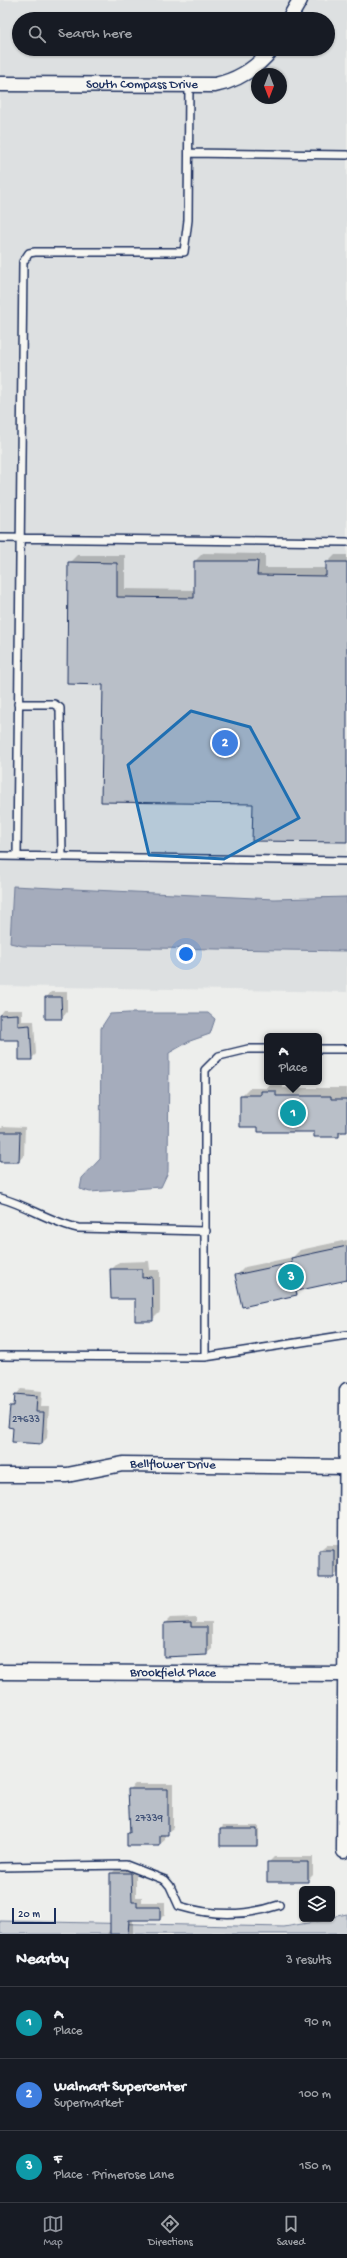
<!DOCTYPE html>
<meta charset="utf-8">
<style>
body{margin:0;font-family:"Gochi Hand",sans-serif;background:#242831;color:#f1f3f6}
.controls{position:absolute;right:12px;bottom:12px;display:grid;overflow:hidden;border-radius:6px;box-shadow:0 1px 3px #0004}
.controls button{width:36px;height:36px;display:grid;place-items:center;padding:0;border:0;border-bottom:1px solid #363941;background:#171b24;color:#f1f3f6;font:20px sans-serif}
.compass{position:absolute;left:251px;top:68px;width:36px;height:36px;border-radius:50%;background:#171b24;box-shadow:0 1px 3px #0004;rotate:180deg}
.scale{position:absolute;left:12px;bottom:10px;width:44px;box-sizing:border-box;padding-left:4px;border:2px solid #1b2f5e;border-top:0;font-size:11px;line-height:14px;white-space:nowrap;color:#1b2f5e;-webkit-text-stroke:3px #f6f6f2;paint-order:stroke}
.you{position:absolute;left:186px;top:954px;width:14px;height:14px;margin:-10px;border:3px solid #fff;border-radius:50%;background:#1a73e8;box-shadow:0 0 0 6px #1a73e833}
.badge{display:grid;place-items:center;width:26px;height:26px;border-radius:50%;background:#8c9099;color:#fff;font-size:13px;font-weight:700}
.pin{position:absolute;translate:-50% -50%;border:2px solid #fff;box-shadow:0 1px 4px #0006}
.popup{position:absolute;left:264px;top:1033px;width:58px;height:52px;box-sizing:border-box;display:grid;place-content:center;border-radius:6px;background:#171b24;filter:drop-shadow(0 1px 3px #0005);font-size:13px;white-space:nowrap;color:#9ea1a6}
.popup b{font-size:15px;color:#f1f3f6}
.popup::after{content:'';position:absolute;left:50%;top:100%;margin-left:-8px;border:8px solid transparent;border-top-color:#171b24}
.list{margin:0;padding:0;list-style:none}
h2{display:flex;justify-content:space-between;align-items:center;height:52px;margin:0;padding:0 16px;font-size:17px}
h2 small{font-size:13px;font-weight:400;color:#9ea1a6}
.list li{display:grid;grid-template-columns:26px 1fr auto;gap:12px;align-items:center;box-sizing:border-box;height:72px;padding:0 16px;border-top:1px solid #363941}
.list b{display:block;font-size:15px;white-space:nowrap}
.list p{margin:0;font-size:13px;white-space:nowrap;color:#9ea1a6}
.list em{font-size:13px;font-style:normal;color:#9ea1a6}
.icon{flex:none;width:22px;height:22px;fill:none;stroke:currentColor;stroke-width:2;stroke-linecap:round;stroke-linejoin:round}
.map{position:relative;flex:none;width:347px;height:1934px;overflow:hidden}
.search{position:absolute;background:#171b24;box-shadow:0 1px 3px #0004;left:12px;right:12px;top:12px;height:44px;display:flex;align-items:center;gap:10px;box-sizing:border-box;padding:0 14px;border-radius:22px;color:#9ea1a6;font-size:15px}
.sheet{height:268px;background:#171b24}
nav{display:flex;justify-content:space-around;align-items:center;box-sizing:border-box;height:56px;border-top:1px solid #363941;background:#171b24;font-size:11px;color:#9ea1a6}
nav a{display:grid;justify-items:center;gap:2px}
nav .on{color:#8c9099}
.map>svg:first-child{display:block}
</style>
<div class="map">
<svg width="347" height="1934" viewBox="0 0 347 1934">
<rect width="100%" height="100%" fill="#edeeec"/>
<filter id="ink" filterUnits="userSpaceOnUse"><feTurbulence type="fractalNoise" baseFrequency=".025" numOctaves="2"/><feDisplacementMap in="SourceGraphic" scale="8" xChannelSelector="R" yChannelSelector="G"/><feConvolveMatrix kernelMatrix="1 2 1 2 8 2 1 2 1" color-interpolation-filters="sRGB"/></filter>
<g filter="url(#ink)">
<path fill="#dde0e1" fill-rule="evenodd" d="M 0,0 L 347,0 L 347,992 L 0,986 ZM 19,19 L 328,19 L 328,49 L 19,49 ZM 257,74 L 281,74 L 281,98 L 257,98 Z"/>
<path fill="#ced2d7" stroke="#74809a" d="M 347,1914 L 347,1934 L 0,1934 L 0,1921 L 284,1927 L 332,1919 L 332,1917 Z"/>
<path fill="#a5acbc" stroke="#6e7a96" d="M 13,886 L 274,899 L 347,897 L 347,951 L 23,946 L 10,943 Z
M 129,1013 L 208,1013 L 215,1019 L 210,1034 L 190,1041 L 169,1053 L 168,1172 L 161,1187 L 90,1192 L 80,1189 L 82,1178 L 100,1159 L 101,1028 L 110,1014 Z"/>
<path fill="#0003" d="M 203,553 L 265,554 L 265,568 L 327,568 L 327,563 L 335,555 L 347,555 L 347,841 L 254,803 L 104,684 L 69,563 L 77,555 L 125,555 L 125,589 L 195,590 L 195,561 Z
M 51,992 L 67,992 L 67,1012 L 62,1018 L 46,998 Z
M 4,1010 L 22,1010 L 22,1021 L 34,1021 L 36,1054 L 31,1059 L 20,1039 L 0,1039 L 0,1015 Z
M 270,1084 L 283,1084 L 283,1088 L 347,1088 L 347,1131 L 344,1131 L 339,1136 L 315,1131 L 259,1126 L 241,1096 L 249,1088 L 266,1088 Z
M 3,1126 L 25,1127 L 24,1155 L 19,1161 L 0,1161 L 0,1129 Z
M 347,1240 L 347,1279 L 301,1289 L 296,1294 L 237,1275 L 245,1267 L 293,1257 L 300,1250 Z
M 149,1261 L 150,1270 L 160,1270 L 160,1312 L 152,1320 L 111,1270 L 119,1262 Z
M 21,1389 L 42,1391 L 41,1407 L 49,1407 L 47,1438 L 42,1443 L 14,1427 L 11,1406 L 15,1402 L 16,1395 Z
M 326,1545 L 339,1545 L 339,1572 L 333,1577 L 320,1550 Z
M 196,1617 L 196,1622 L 212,1622 L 212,1649 L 206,1654 L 165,1623 L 170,1618 Z
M 135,1784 L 173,1784 L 173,1828 L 165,1834 L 165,1840 L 159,1845 L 128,1833 L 131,1831 L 129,1789 Z
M 223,1826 L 259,1826 L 259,1842 L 257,1845 L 221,1829 Z
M 274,1857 L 313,1857 L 313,1875 L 307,1881 L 268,1863 Z
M 136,1868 L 136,1897 L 142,1897 L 142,1902 L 165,1902 L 165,1914 L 160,1919 L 133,1919 L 133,1934 L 107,1934 L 111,1928 L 111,1874 L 116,1869 Z"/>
<path fill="#b9bfc8" stroke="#1b2f5e" d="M 194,561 L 258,561 L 257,575 L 326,576 L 326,562 L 347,562 L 347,842 L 252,841 L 253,804 L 101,802 L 103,685 L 67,684 L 68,562 L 117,563 L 117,597 L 194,598 Z
M 45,997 L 61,997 L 62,1019 L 45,1019 Z
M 18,1014 L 18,1026 L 30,1025 L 32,1060 L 19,1060 L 19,1040 L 0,1040 L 0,1015 Z
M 261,1091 L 276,1091 L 276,1096 L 331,1096 L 331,1099 L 347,1099 L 347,1132 L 339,1132 L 339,1137 L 314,1137 L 314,1132 L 258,1132 L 258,1127 L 240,1127 L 240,1095 L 261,1095 Z
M 0,1132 L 20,1132 L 19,1162 L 0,1162 Z
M 347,1246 L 347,1280 L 296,1291 L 297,1295 L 242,1307 L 235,1275 L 292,1263 L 291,1258 Z
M 110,1269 L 142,1269 L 142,1278 L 152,1277 L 153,1321 L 135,1321 L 135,1299 L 111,1299 Z
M 15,1394 L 37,1396 L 36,1412 L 44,1412 L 42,1444 L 12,1442 L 13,1428 L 8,1427 L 10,1406 L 14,1406 Z
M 319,1550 L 334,1550 L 334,1578 L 319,1578 Z
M 191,1622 L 191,1627 L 207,1627 L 207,1655 L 164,1657 L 164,1623 Z
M 128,1789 L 168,1789 L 168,1835 L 160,1835 L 160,1846 L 127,1846 L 127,1833 L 130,1833 Z
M 220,1829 L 257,1829 L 257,1846 L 220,1846 Z
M 267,1862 L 308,1862 L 308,1882 L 267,1882 Z
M 110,1873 L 131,1873 L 132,1902 L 137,1902 L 137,1907 L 160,1907 L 160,1920 L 129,1920 L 128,1934 L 110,1934 Z"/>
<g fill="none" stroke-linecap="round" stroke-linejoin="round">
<g stroke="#1b2f5e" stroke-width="10">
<path id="lane" d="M 189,153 L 347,155
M 0,538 L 347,542
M 18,704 L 54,704 L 60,708 L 62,857
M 0,856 L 347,861
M 17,856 L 23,262 L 29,253 L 35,252 L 184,252 L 188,220 L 189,85
M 319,1049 L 347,1049
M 0,1198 C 27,1205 50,1222 78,1228 L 206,1231
M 0,1356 L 205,1357 L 347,1335
M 205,1357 L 205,1070 L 219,1056 L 248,1049 L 267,1049
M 0,1867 L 126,1865 L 165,1880 L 170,1886 L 179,1906 C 212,1916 247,1916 279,1905"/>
</g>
<g stroke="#1b2f5e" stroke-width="17">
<g id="street">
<path d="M 289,19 L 300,0"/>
<path id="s1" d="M 0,84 L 215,85 C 239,80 257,68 272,49"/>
<path id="s2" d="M 0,1475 L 67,1475 L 123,1464 L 346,1467"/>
<path id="s3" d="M 0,1672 L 345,1674"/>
<path d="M 344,1851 L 347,1390"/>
</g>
</g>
<use href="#lane" stroke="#f6f6f2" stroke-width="7"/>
<use href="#street" stroke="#f6f6f2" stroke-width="14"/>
</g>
</g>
<path fill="#1f6fb2" fill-opacity="0.2" stroke="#1f6fb2" stroke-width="3" stroke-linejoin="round" d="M 191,711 L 250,727 L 299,818 L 224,859 L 149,855 L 128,765 Z"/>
<g text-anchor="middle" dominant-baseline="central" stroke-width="3" stroke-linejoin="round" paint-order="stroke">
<g font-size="11" fill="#425378">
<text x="26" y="1420">27633</text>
<text x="149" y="1819">27339</text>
</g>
<g font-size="13" fill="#1b2f5e" stroke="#f6f6f2">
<text stroke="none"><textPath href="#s1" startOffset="142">South Compass Drive</textPath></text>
<text stroke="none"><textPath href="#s2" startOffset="174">Bellflower Drive</textPath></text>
<text stroke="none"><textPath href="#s3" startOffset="173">Brookfield Place</textPath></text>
</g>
</g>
</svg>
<div class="controls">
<button><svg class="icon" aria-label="layers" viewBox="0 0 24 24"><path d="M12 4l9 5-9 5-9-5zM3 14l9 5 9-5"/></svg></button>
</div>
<svg class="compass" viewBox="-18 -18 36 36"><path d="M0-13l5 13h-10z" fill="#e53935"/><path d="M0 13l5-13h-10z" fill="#9ea1a6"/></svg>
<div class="scale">20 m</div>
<div class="you"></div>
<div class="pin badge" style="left:293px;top:1113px;background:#0f9aa8">1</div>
<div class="popup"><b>A</b>Place</div>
<div class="pin badge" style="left:225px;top:743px;background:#3f7fe0">2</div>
<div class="pin badge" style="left:291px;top:1277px;background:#0f9aa8">3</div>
<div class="search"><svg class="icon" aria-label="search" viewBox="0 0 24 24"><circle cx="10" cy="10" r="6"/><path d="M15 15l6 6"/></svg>Search here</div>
</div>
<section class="sheet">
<h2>Nearby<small>3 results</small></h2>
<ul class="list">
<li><span class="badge" style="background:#0f9aa8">1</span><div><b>A</b><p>Place</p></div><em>90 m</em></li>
<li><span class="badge" style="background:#3f7fe0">2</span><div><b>Walmart Supercenter</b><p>Supermarket</p></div><em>100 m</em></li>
<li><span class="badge" style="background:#0f9aa8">3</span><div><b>F</b><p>Place · Primerose Lane</p></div><em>150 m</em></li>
</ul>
</section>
<nav>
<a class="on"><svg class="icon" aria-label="map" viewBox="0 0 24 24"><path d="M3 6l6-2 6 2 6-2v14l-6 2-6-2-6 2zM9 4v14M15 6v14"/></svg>Map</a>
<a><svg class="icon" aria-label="directions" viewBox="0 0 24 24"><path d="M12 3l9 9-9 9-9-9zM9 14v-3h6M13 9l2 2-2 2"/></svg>Directions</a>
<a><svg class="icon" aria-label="saved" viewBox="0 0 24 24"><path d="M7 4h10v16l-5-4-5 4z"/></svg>Saved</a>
</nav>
